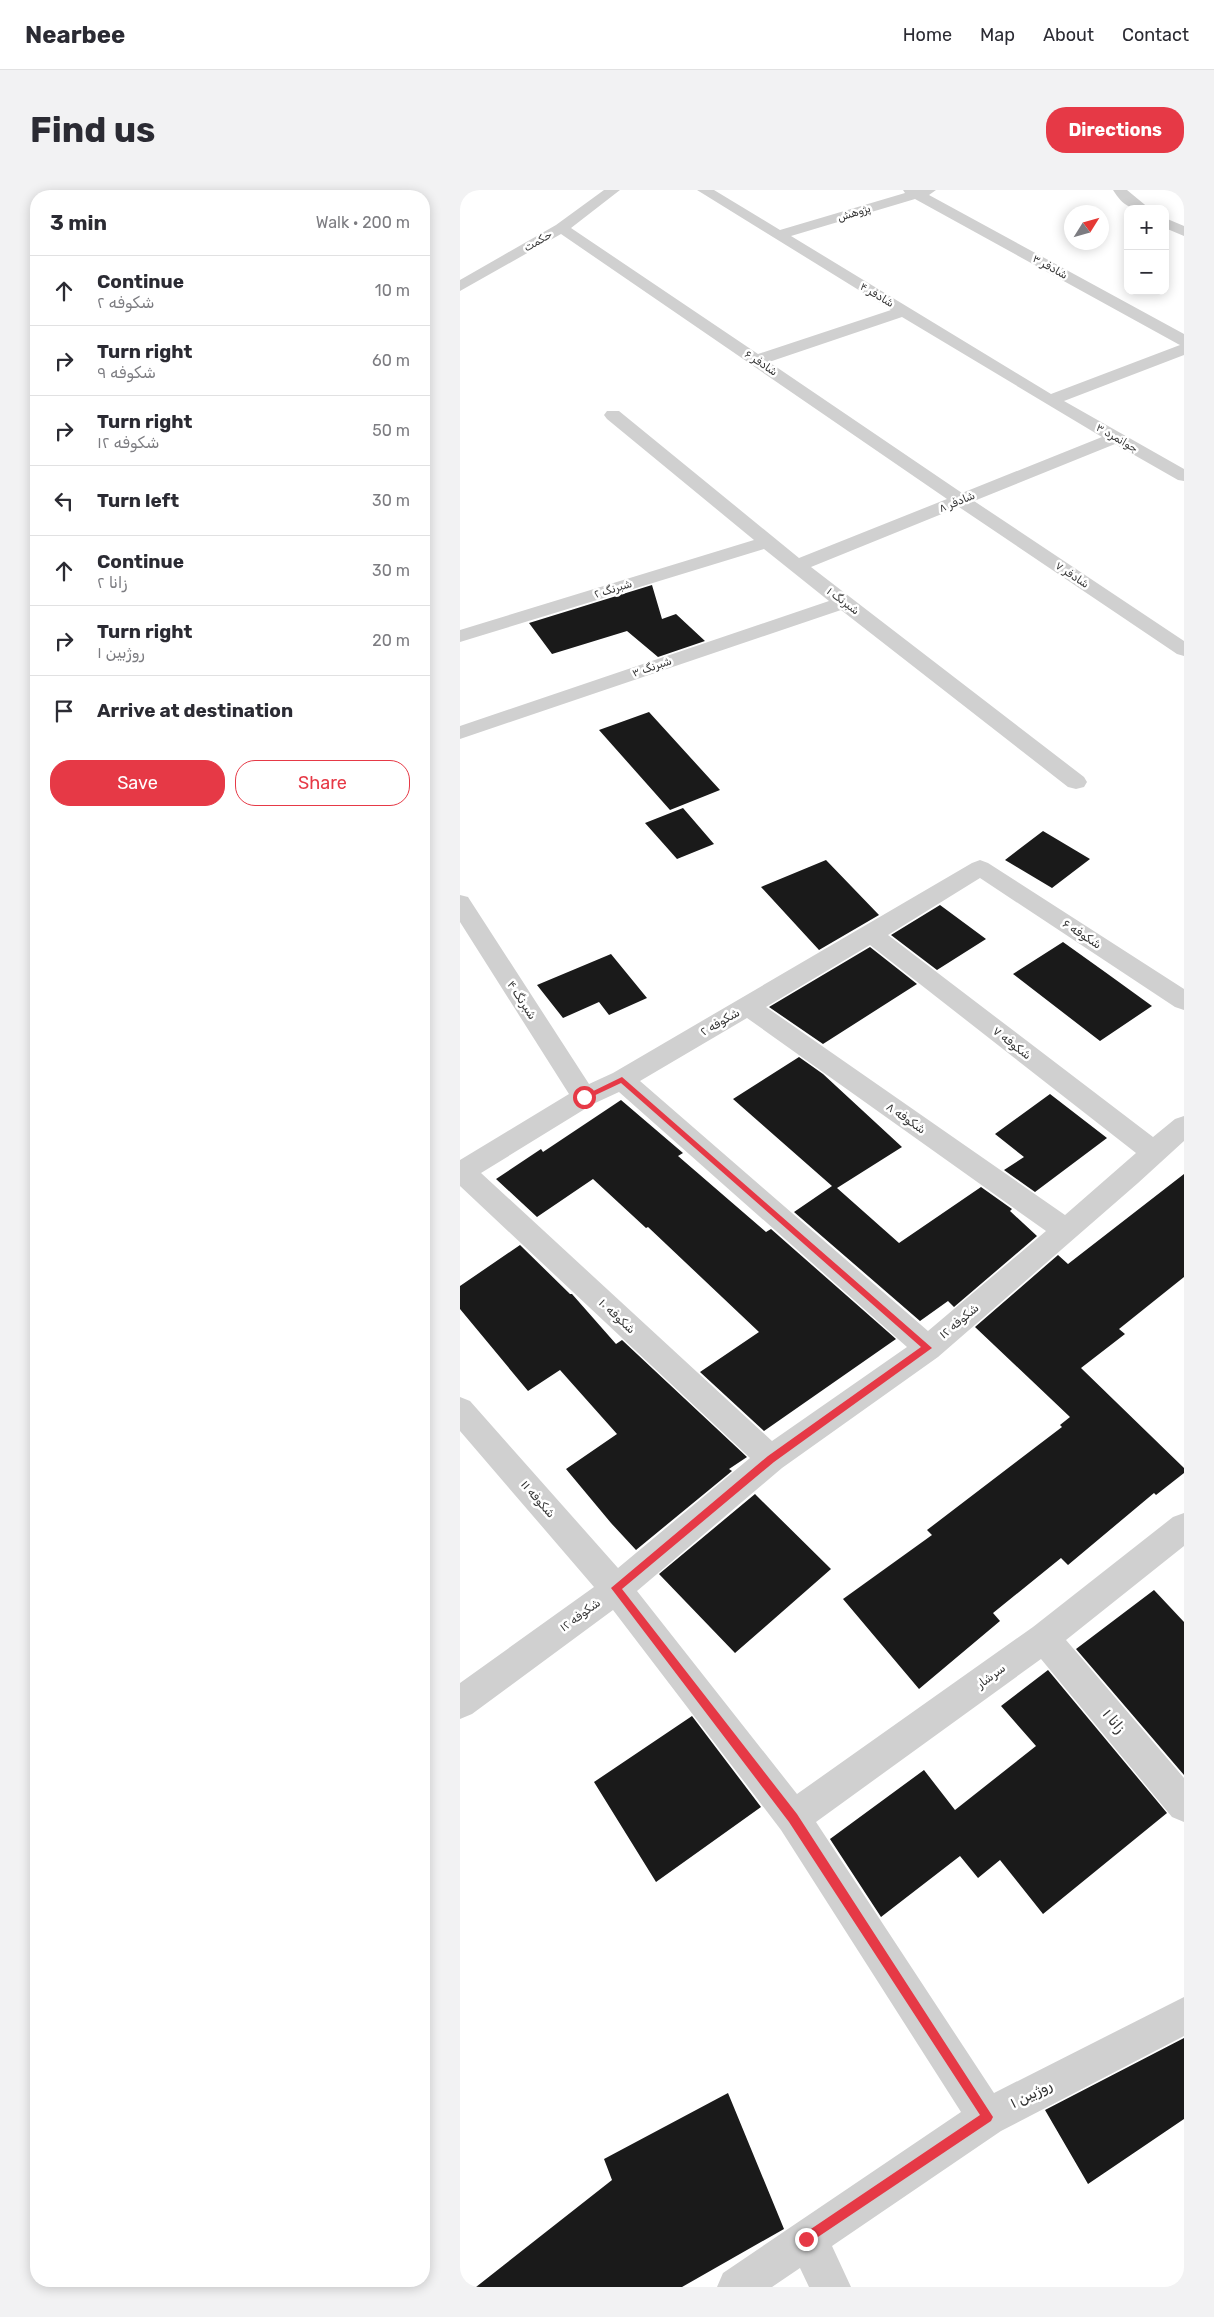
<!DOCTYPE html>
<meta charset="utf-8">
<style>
body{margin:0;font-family:Rubik,"Noto Sans Arabic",sans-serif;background:#f2f2f3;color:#2b2b33}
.controls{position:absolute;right:15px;top:15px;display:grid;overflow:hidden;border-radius:10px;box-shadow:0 2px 12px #0003}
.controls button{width:45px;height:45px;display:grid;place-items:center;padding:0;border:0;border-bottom:1px solid #e1e1e2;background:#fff;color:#2b2b33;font:25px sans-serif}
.compass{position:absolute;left:604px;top:15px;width:45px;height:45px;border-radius:50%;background:#fff;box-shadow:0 2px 12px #0003;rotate:53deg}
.stop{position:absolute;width:15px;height:15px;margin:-11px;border:4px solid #e63946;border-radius:50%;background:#fff}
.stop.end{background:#e63946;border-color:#fff;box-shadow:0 1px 5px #0008}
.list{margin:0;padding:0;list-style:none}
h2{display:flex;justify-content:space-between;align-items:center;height:65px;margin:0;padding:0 20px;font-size:21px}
h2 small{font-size:16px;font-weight:400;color:#7c7c81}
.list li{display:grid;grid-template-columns:32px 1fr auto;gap:15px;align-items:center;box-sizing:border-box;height:70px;padding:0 20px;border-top:1px solid #e1e1e2}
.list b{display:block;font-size:19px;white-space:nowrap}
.list p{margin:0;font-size:16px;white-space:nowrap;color:#7c7c81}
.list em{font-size:16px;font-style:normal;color:#7c7c81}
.actions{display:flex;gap:10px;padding:15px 20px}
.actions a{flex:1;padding:11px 0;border:1px solid #e63946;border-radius:20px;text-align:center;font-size:18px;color:#e63946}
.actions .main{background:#e63946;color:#fff}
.icon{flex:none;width:28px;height:28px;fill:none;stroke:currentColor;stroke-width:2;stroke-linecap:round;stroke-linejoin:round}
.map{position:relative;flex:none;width:724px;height:2097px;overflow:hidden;border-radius:20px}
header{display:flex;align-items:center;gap:30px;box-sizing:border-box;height:70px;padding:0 25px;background:#fff;border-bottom:1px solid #e1e1e2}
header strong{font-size:24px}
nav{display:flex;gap:28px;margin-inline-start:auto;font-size:18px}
.intro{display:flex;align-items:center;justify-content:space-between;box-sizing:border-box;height:120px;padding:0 30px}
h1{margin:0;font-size:35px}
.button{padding:12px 22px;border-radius:20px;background:#e63946;color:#fff;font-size:18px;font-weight:700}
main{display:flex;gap:30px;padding:0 30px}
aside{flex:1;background:#fff;border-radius:20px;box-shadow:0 2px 12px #0003}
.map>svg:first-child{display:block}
</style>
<header>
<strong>Nearbee</strong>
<nav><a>Home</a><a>Map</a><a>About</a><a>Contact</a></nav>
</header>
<div class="intro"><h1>Find us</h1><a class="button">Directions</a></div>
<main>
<aside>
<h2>3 min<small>Walk · 200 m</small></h2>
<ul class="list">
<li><svg class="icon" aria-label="ahead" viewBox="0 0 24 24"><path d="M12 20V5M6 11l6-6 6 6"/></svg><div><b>Continue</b><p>شکوفه ۲</p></div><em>10 m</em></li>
<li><svg class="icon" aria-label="right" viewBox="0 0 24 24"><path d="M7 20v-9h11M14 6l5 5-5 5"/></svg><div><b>Turn right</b><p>شکوفه ۹</p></div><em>60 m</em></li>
<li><svg class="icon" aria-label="right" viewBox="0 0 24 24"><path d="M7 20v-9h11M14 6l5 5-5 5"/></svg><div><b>Turn right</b><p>شکوفه ۱۲</p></div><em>50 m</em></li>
<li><svg class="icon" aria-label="left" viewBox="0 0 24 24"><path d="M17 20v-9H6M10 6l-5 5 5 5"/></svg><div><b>Turn left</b></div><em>30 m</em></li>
<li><svg class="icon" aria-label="ahead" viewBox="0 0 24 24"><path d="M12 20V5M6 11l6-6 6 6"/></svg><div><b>Continue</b><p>زانا ۲</p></div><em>30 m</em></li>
<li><svg class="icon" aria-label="right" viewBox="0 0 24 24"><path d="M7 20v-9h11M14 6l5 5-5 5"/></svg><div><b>Turn right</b><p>روژبین ۱</p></div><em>20 m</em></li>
<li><svg class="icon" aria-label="arrive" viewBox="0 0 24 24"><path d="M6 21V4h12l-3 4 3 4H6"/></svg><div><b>Arrive at destination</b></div></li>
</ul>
<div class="actions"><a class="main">Save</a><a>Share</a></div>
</aside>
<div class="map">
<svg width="724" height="2097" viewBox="0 0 724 2097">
<rect width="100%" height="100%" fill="#fff"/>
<path fill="#1a1a1a" d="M 192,395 L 202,429 L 216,424 L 245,451 L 198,467 L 167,441 L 92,464 L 69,433 Z
M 189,522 L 260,600 L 210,620 L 139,540 Z
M 223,618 L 254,654 L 217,669 L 185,633 Z
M 583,641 L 630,669 L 592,698 L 545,670 Z
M 366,670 L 419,725 L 359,760 L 301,697 Z
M 480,715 L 526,749 L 477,780 L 431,745 Z
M 603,752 L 645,782 L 692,816 L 640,851 L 553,784 Z
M 410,757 L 457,794 L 363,854 L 309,817 Z
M 151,764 L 187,808 L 149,825 L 139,812 L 103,828 L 77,795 Z
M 339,867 L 363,884 L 442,957 L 377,998 L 439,1053 L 521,997 L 552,1019 L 550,1021 L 577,1046 L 494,1117 L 488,1111 L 460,1131 L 334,1022 L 372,996 L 273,909 Z
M 590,904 L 647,948 L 575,1002 L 544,980 L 564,967 L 535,944 Z
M 161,910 L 223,963 L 218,966 L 306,1042 L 311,1039 L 436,1149 L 304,1241 L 240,1182 L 299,1142 L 188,1037 L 186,1038 L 133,989 L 77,1027 L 36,989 L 81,959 L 83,962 Z
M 724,984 L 724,1087 L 659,1139 L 665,1144 L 621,1178 L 724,1278 L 724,1283 L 696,1305 L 694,1303 L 608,1375 L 601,1368 L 533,1423 L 540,1431 L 459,1499 L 383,1409 L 472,1345 L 467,1340 L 602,1237 L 600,1235 L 610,1227 L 515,1137 L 598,1065 L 608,1074 Z
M 60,1055 L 110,1104 L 112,1104 L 156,1154 L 162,1150 L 287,1267 L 269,1279 L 272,1281 L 176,1360 L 151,1333 L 106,1279 L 157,1244 L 100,1180 L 68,1201 L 0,1119 L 0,1096 Z
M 295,1304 L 371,1379 L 275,1463 L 199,1384 Z
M 694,1400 L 724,1432 L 724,1585 L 616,1459 Z
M 588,1480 L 707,1623 L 583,1724 L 540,1670 L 518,1688 L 500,1666 L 421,1727 L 370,1649 L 464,1580 L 495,1620 L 576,1556 L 541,1516 Z
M 232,1526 L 301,1617 L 196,1692 L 134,1592 Z
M 724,1848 L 724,1929 L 628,1994 L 585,1920 Z
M 268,1903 L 324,2039 L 222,2097 L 16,2097 L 152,1990 L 144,1969 Z"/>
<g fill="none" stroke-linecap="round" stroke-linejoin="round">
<path fill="#d0d0d0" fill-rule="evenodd" d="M 144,0 L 160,0 L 111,38 L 298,164 L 431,120 L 237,0 L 254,0 L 320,40 L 445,3 L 443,0 L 476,0 L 469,5 L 724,144 L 724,165 L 604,211 L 724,279 L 724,291 L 718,290 L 655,254 L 514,311 L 724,451 L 724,466 L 717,464 L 499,317 L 351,377 L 624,587 L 627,592 L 624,597 L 616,599 L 608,597 L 381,420 L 0,549 L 0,536 L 369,411 L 304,359 L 0,452 L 0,440 L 294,350 L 147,229 L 144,225 L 147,221 L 159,221 L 339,368 L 487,309 L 101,44 L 0,101 L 0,90 L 96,35 ZM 455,9 L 718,154 L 720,155 L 591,204 L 331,46 ZM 442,127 L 642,247 L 502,303 L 309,172 Z
M 653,0 L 667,0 L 690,19 C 670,19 664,17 653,0 Z
M 705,28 L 724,36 L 724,46 L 705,38 Z
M 520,670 L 528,673 L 724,799 L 724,820 L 715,817 L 520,688 L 428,745 L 693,947 L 715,929 L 724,926 L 724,951 L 678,993 L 478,1167 L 322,1278 L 177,1401 L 337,1604 L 573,1437 L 713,1327 L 724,1323 L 724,1356 L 606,1450 L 724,1588 L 724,1632 L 712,1627 L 581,1469 L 356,1632 L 534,1903 L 724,1807 L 724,1846 L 541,1941 L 372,2056 L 391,2097 L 349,2097 L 340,2078 L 312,2097 L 257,2097 L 263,2083 L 501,1922 L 321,1640 L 153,1420 L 12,1524 L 0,1529 L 0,1493 L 134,1397 L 0,1241 L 0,1207 L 10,1211 L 158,1378 L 290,1268 L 0,996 L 0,970 L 109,904 L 0,732 L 0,705 L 8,707 L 129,894 L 153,883 L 512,673 ZM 410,755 L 676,963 L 605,1025 L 306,817 ZM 287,828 L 586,1041 L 468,1141 L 180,891 ZM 159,902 L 447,1157 L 312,1251 L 21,983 L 133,914 Z"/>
</g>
<path fill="#e63946" d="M 162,887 L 472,1158 L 314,1272 L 162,1399 L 337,1624 L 533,1927 L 531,1931 L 346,2055 L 342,2054 L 340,2049 L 342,2045 L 520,1925 L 329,1632 L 151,1398 L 308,1266 L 461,1157 L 161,893 L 127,909 L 121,907 Z"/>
<g text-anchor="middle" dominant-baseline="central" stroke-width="5" stroke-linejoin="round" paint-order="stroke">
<g font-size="11" fill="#333" stroke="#fff">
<text transform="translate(394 23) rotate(-17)">پژوهش</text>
<text transform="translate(78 51) rotate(-30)">حکمت</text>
<text transform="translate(590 77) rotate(29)">شادفر ۳</text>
<text transform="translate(417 105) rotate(31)">شادفر ۴</text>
<text transform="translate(301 173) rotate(34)">شادفر ۶</text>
<text transform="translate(657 248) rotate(30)">جوانمرد ۳</text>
<text transform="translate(497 312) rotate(-22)">شادفر ۸</text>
<text transform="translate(612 385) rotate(34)">شادفر ۷</text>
<text transform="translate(153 399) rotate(-17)">شبرنگ ۲</text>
<text transform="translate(383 411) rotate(37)">شبرنگ ۱</text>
<text transform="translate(192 477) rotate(-19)">شبرنگ ۳</text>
</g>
<g font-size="12" fill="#333" stroke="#fff">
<text transform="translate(622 744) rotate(33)">شکوفه ۶</text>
<text transform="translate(62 810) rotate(57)">شبرنگ ۴</text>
<text transform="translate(260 832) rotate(-30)">شکوفه ۲</text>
<text transform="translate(552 853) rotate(38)">شکوفه ۷</text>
<text transform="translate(446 928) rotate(35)">شکوفه ۸</text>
<text transform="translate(157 1126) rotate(43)">شکوفه ۱۰</text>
<text transform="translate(499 1131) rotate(-40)">شکوفه ۱۲</text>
<text transform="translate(78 1309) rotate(49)">شکوفه ۱۱</text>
<text transform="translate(120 1425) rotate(-36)">شکوفه ۱۲</text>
<text transform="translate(531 1486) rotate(-36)">سرشار</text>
</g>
<g font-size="15" fill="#333" stroke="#fff">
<text transform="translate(654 1531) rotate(50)">زانا ۱</text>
<text transform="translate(571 1904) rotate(-27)">روژبین ۱</text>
</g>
</g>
</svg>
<div class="controls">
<button>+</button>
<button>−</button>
</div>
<svg class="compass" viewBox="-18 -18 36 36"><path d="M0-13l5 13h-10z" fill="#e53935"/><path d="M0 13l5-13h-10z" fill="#7c7c81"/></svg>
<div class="stop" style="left:124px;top:907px"></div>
<div class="stop end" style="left:346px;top:2049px"></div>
</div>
</main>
